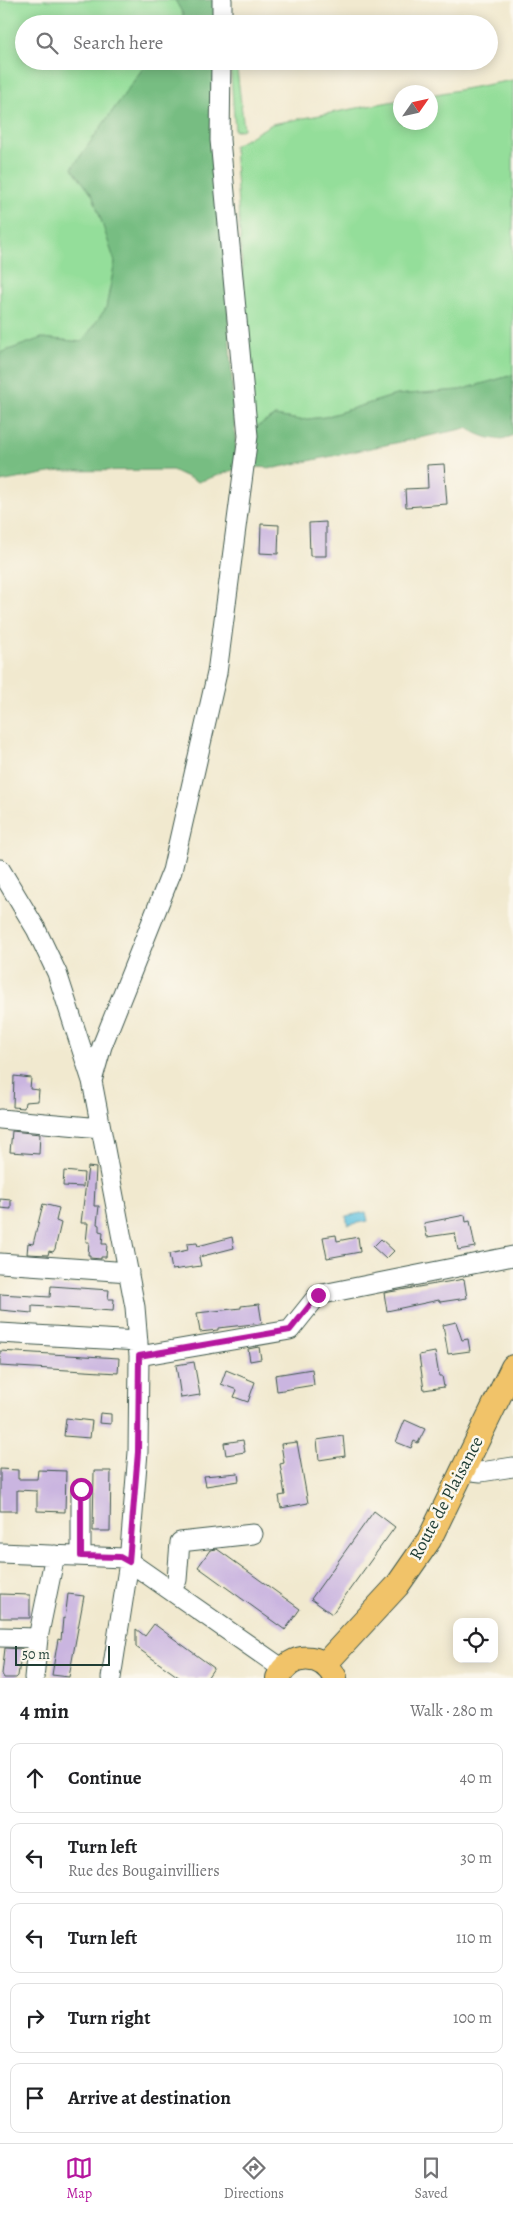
<!DOCTYPE html>
<meta charset="utf-8">
<style>
body{margin:0;font-family:Alegreya,serif;background:#f2f2f2;color:#202124}
.controls{position:absolute;right:15px;bottom:15px;display:grid;overflow:hidden;border-radius:10px;box-shadow:0 2px 12px #0003}
.controls button{width:45px;height:45px;display:grid;place-items:center;padding:0;border:0;border-bottom:1px solid #e0e0e0;background:#fff;color:#202124;font:25px sans-serif}
.compass{position:absolute;left:393px;top:85px;width:45px;height:45px;border-radius:50%;background:#fff;box-shadow:0 2px 12px #0003;rotate:56deg}
.scale{position:absolute;left:15px;bottom:12px;width:95px;box-sizing:border-box;padding-left:5px;border:2px solid #1f3d34;border-top:0;font-size:14px;line-height:18px;white-space:nowrap;color:#1f3d34;-webkit-text-stroke:4px #fbf7ec;paint-order:stroke}
.stop{position:absolute;width:15px;height:15px;margin:-11px;border:4px solid #b5179e;border-radius:50%;background:#fff}
.stop.end{background:#b5179e;border-color:#fff;box-shadow:0 1px 5px #0008}
.list{margin:0;padding:0;list-style:none}
h2{display:flex;justify-content:space-between;align-items:center;height:65px;margin:0;padding:0 20px;font-size:21px}
h2 small{font-size:16px;font-weight:400;color:#757577}
.list li{display:grid;grid-template-columns:32px 1fr auto;gap:15px;align-items:center;box-sizing:border-box;height:70px;margin:0 10px 10px;padding:0 10px;border:1px solid #e0e0e0;border-radius:10px}
.list b{display:block;font-size:19px;white-space:nowrap}
.list p{margin:0;font-size:16px;white-space:nowrap;color:#757577}
.list em{font-size:16px;font-style:normal;color:#757577}
.icon{flex:none;width:28px;height:28px;fill:none;stroke:currentColor;stroke-width:2;stroke-linecap:round;stroke-linejoin:round}
.map{position:relative;flex:none;width:513px;height:1678px;overflow:hidden}
.search{position:absolute;background:#fff;box-shadow:0 2px 12px #0003;left:15px;right:15px;top:15px;height:55px;display:flex;align-items:center;gap:12px;box-sizing:border-box;padding:0 18px;border-radius:28px;color:#757577;font-size:19px}
.sheet{height:465px;background:#fff}
nav{display:flex;justify-content:space-around;align-items:center;box-sizing:border-box;height:70px;border-top:1px solid #e0e0e0;background:#fff;font-size:14px;color:#757577}
nav a{display:grid;justify-items:center;gap:2px}
nav .on{color:#b5179e}
.map>svg:first-child{display:block}
</style>
<div class="map">
<svg width="513" height="1678" viewBox="0 0 513 1678">
<rect width="100%" height="100%" fill="#fbf7ec"/>
<filter id="ink" filterUnits="userSpaceOnUse"><feTurbulence type="fractalNoise" baseFrequency=".02" numOctaves="2"/><feDisplacementMap in="SourceGraphic" scale="10" xChannelSelector="R" yChannelSelector="G"/><feConvolveMatrix kernelMatrix="1 2 1 2 8 2 1 2 1" color-interpolation-filters="sRGB"/></filter>
<filter id="wash" filterUnits="userSpaceOnUse"><feTurbulence type="fractalNoise" baseFrequency=".0096" numOctaves="4" result="noise"/><feDisplacementMap in="SourceGraphic" scale="20" xChannelSelector="R" yChannelSelector="G"/><feGaussianBlur stdDeviation="1.12" result="paint"/><feColorMatrix in="noise" values="0 0 0 0 0 0 0 0 0 0 0 0 0 0 0 0 0 1.4 0 .05"/><feComposite in="paint" operator="in"/></filter>
<g filter="url(#wash)">
<rect width="100%" height="100%" fill="#f1e9cf"/>
<path fill="#94de9a" stroke="#5a8e67" d="M 0,0 L 175,0 L 183,14 L 183,24 L 24,24 L 24,61 L 148,61 L 72,168 L 93,196 L 115,262 L 106,308 L 83,342 L 42,338 L 0,353 Z
M 230,61 L 236,61 L 244,129 L 235,131 Z
M 513,80 L 513,375 L 460,390 L 396,395 L 325,417 L 300,420 L 275,416 L 253,429 L 234,146 L 272,124 L 400,100 L 400,122 L 430,122 L 431,95 Z"/>
<path fill="#77bd82" stroke="#4b7d5b" d="M 175,0 L 215,0 L 216,24 L 183,24 L 183,14 Z
M 148,61 L 217,61 L 220,174 L 237,469 L 198,482 L 172,470 L 60,471 L 0,482 L 0,353 L 42,338 L 82,342 L 106,308 L 115,262 L 93,196 L 72,168 Z
M 513,375 L 513,435 C 498,444 480,436 467,428 L 275,468 L 253,467 L 253,429 L 275,416 L 300,420 L 325,417 L 396,395 L 460,390 Z"/>
<path fill="#62c2e0" stroke="#40808a" d="M 366,1212 L 368,1221 L 348,1225 L 346,1216 Z"/>
<g id="blocks">
<path fill="#cab5e0" d="M 444,464 L 447,504 L 406,507 L 405,489 L 428,488 L 427,465 Z
M 326,522 L 326,556 L 310,556 L 309,523 Z
M 261,524 L 279,525 L 278,554 L 260,553 Z
M 14,1076 L 31,1078 L 30,1089 L 39,1090 L 38,1101 L 25,1102 L 24,1108 L 13,1107 Z
M 12,1131 L 40,1134 L 39,1154 L 10,1152 Z
M 88,1167 L 96,1168 L 94,1206 L 99,1206 L 97,1224 L 99,1225 L 99,1231 L 103,1232 L 102,1244 L 107,1244 L 106,1257 L 101,1257 L 101,1259 L 90,1258 L 90,1255 L 88,1255 L 89,1242 L 86,1242 L 88,1223 L 81,1223 Z
M 64,1171 L 84,1173 L 83,1187 L 63,1186 Z
M 0,1199 L 11,1200 L 11,1209 L 0,1208 Z
M 43,1204 L 59,1208 L 56,1221 L 61,1223 L 55,1249 L 53,1252 L 49,1251 L 48,1255 L 27,1254 L 28,1243 L 33,1244 Z
M 465,1215 L 466,1222 L 470,1221 L 475,1247 L 458,1250 L 455,1233 L 427,1237 L 424,1223 Z
M 336,1235 L 337,1241 L 358,1237 L 360,1252 L 327,1258 L 323,1237 Z
M 232,1237 L 234,1248 L 199,1257 L 201,1266 L 172,1270 L 169,1254 L 188,1250 L 187,1244 L 197,1243 L 198,1246 Z
M 381,1239 L 394,1251 L 386,1259 L 373,1247 Z
M 464,1279 L 467,1298 L 440,1302 L 439,1300 L 387,1311 L 384,1293 Z
M 51,1286 L 109,1290 L 108,1299 L 114,1299 L 113,1311 L 32,1306 L 32,1313 L 0,1310 L 0,1294 L 50,1297 Z
M 259,1304 L 262,1323 L 218,1328 L 218,1330 L 200,1332 L 197,1313 L 241,1308 L 241,1306 Z
M 456,1322 L 462,1340 L 468,1339 L 470,1351 L 448,1354 L 443,1325 Z
M 259,1347 L 261,1359 L 250,1361 L 248,1349 Z
M 0,1351 L 119,1358 L 118,1373 L 0,1366 Z
M 435,1352 L 439,1376 L 442,1376 L 444,1387 L 424,1390 L 419,1355 Z
M 194,1362 L 200,1395 L 181,1398 L 176,1365 Z
M 312,1369 L 314,1385 L 277,1391 L 275,1375 Z
M 226,1370 L 255,1382 L 248,1402 L 234,1397 L 237,1390 L 221,1384 Z
M 100,1413 L 111,1414 L 111,1424 L 99,1423 Z
M 66,1418 L 92,1421 L 90,1438 L 64,1436 Z
M 405,1420 L 425,1429 L 418,1443 L 414,1441 L 411,1448 L 396,1442 Z
M 343,1436 L 345,1456 L 319,1460 L 317,1440 Z
M 243,1440 L 245,1452 L 226,1455 L 224,1443 Z
M 297,1442 L 308,1503 L 281,1508 L 279,1496 L 285,1495 L 280,1464 L 284,1463 L 281,1444 Z
M 0,1469 L 18,1470 L 18,1479 L 37,1479 L 38,1470 L 66,1471 L 65,1512 L 37,1511 L 37,1491 L 17,1490 L 17,1511 L 0,1511 Z
M 94,1471 L 111,1471 L 110,1531 L 93,1531 Z
M 238,1473 L 239,1481 L 206,1486 L 204,1476 Z
M 374,1511 L 395,1527 L 332,1614 L 311,1599 Z
M 217,1549 L 300,1609 L 285,1630 L 198,1567 L 210,1550 Z
M 0,1594 L 30,1595 L 30,1618 L 0,1618 Z
M 68,1594 L 84,1596 L 69,1677 L 52,1675 L 58,1639 L 61,1640 L 63,1618 L 65,1619 Z
M 154,1624 L 214,1668 L 207,1678 L 180,1678 L 136,1647 L 136,1629 L 145,1636 Z
M 5,1648 L 22,1649 L 18,1676 L 16,1678 L 4,1678 L 2,1674 Z"/>
</g>
</g>
<g filter="url(#ink)">
<use href="#blocks" fill-opacity="0" stroke="#3e574b" stroke-width="1"/>
<g fill="none" stroke-linecap="round" stroke-linejoin="round">
<g stroke="#3e574b" stroke-width="21">
<path id="minor" d="M 222,24 L 222,0
M 0,869 L 36,929 L 57,973 L 92,1081 L 135,1307 L 139,1356 L 138,1452 L 129,1562 L 111,1678
M 92,1081 L 102,1046 L 172,871 L 217,673 L 248,436 L 220,140 L 221,61
M 0,1119 L 101,1128
M 0,1263 L 129,1272
M 0,1333 L 138,1341
M 139,1356 L 290,1330 L 318,1295 L 513,1256
M 463,1470 L 481,1472 L 513,1467
M 81,1489 L 81,1556
M 0,1553 L 124,1558 L 283,1669
M 171,1590 L 177,1580 L 180,1542 L 253,1534
M 0,1637 L 38,1638
M 34,1678 L 38,1638 L 55,1555"/>
</g>
<g stroke="#3e574b" stroke-width="26">
<path id="major" d="M 325,1664 L 397,1586 L 429,1540 L 513,1367
M 278,1678 C 290,1652 323,1652 335,1678"/>
</g>
<use href="#minor" stroke="#fff" stroke-width="19"/>
<use href="#major" stroke="#f1c369" stroke-width="24"/>
</g>
</g>
<g fill="none" stroke-linecap="round" stroke-linejoin="round" filter="url(#ink)">
<path stroke="#b5179e" stroke-width="6" d="M 81,1489 L 81,1556 L 120,1557 L 129,1562 L 138,1452 L 139,1356 L 290,1330 L 318,1295"/>
</g>
<g text-anchor="middle" dominant-baseline="central" stroke-width="5" stroke-linejoin="round" paint-order="stroke">
<g font-size="18" fill="#1f3d34" stroke="#fbf7ec">
<text transform="translate(446 1498) rotate(-62)">Route de Plaisance</text>
</g>
</g>
</svg>
<div class="controls">
<button><svg class="icon" aria-label="locate" viewBox="0 0 24 24"><circle cx="12" cy="12" r="6"/><path d="M12 2v4M12 18v4M2 12h4M18 12h4"/></svg></button>
</div>
<svg class="compass" viewBox="-18 -18 36 36"><path d="M0-13l5 13h-10z" fill="#e53935"/><path d="M0 13l5-13h-10z" fill="#757577"/></svg>
<div class="scale">50 m</div>
<div class="stop" style="left:81px;top:1489px"></div>
<div class="stop end" style="left:318px;top:1295px"></div>
<div class="search"><svg class="icon" aria-label="search" viewBox="0 0 24 24"><circle cx="10" cy="10" r="6"/><path d="M15 15l6 6"/></svg>Search here</div>
</div>
<section class="sheet">
<h2>4 min<small>Walk · 280 m</small></h2>
<ul class="list">
<li><svg class="icon" aria-label="ahead" viewBox="0 0 24 24"><path d="M12 20V5M6 11l6-6 6 6"/></svg><div><b>Continue</b></div><em>40 m</em></li>
<li><svg class="icon" aria-label="left" viewBox="0 0 24 24"><path d="M17 20v-9H6M10 6l-5 5 5 5"/></svg><div><b>Turn left</b><p>Rue des Bougainvilliers</p></div><em>30 m</em></li>
<li><svg class="icon" aria-label="left" viewBox="0 0 24 24"><path d="M17 20v-9H6M10 6l-5 5 5 5"/></svg><div><b>Turn left</b></div><em>110 m</em></li>
<li><svg class="icon" aria-label="right" viewBox="0 0 24 24"><path d="M7 20v-9h11M14 6l5 5-5 5"/></svg><div><b>Turn right</b></div><em>100 m</em></li>
<li><svg class="icon" aria-label="arrive" viewBox="0 0 24 24"><path d="M6 21V4h12l-3 4 3 4H6"/></svg><div><b>Arrive at destination</b></div></li>
</ul>
</section>
<nav>
<a class="on"><svg class="icon" aria-label="map" viewBox="0 0 24 24"><path d="M3 6l6-2 6 2 6-2v14l-6 2-6-2-6 2zM9 4v14M15 6v14"/></svg>Map</a>
<a><svg class="icon" aria-label="directions" viewBox="0 0 24 24"><path d="M12 3l9 9-9 9-9-9zM9 14v-3h6M13 9l2 2-2 2"/></svg>Directions</a>
<a><svg class="icon" aria-label="saved" viewBox="0 0 24 24"><path d="M7 4h10v16l-5-4-5 4z"/></svg>Saved</a>
</nav>
